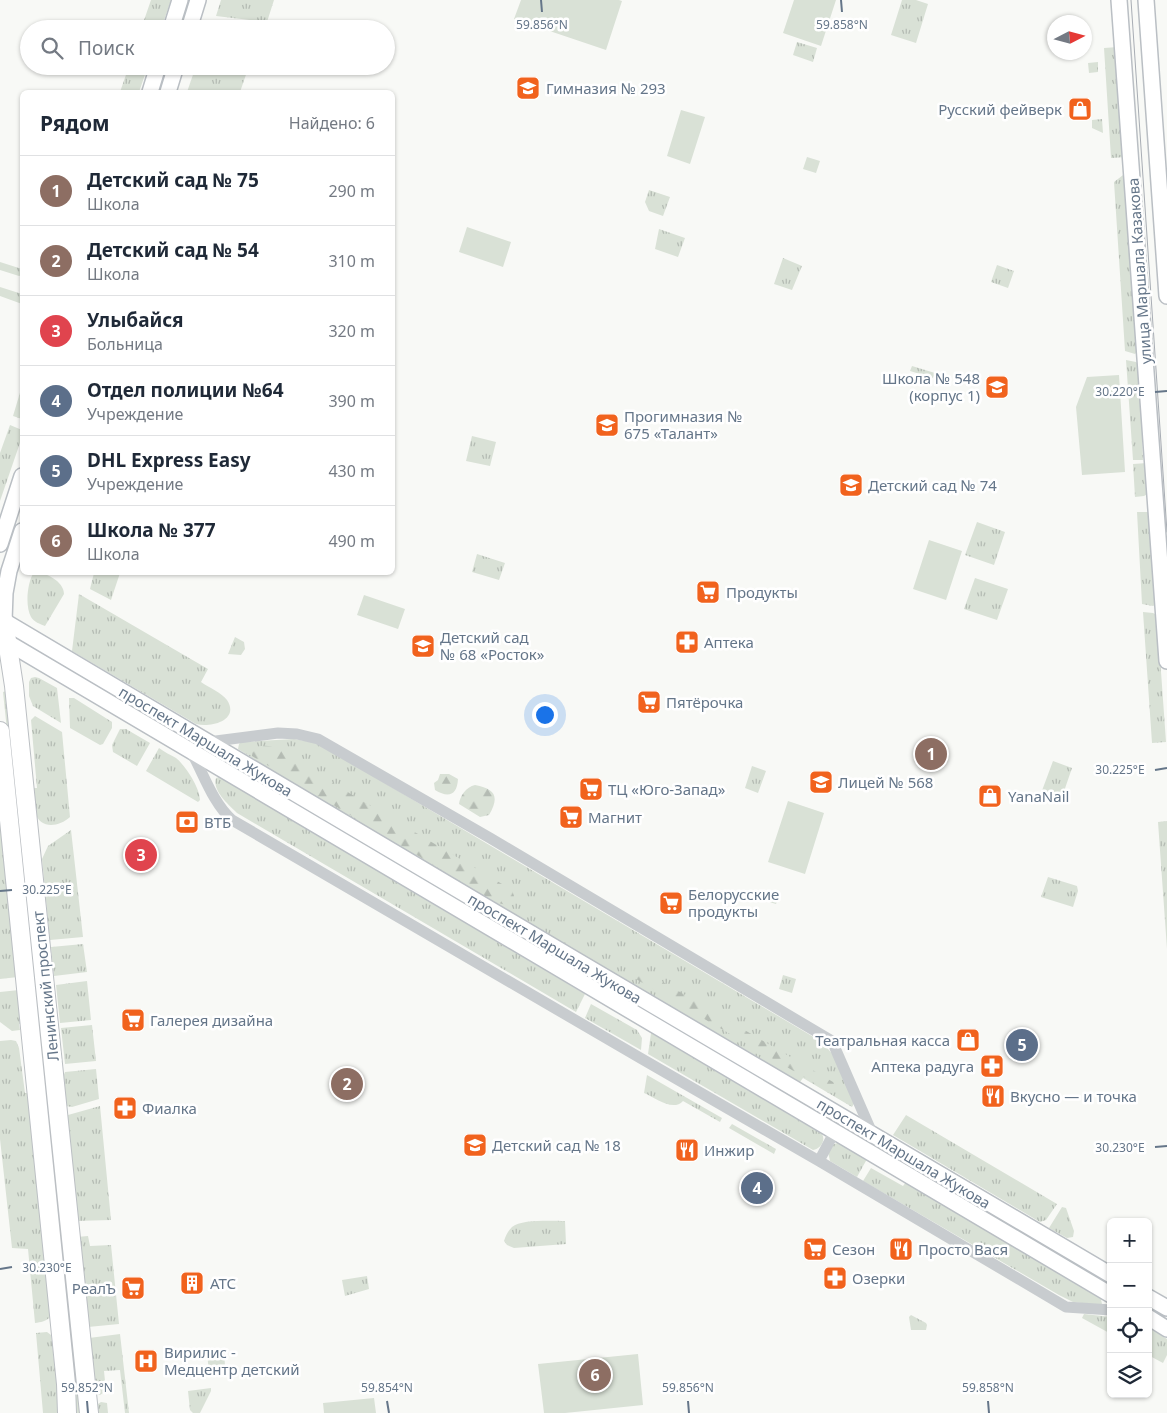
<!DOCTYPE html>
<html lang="ru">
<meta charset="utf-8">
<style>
body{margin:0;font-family:"Noto Sans",sans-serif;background:#f2f2f3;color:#1f2937}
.controls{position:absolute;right:15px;bottom:15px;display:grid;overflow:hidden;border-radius:8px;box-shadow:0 1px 4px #0004}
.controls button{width:45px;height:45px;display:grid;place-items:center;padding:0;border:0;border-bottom:1px solid #e0e1e3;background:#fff;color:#1f2937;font:25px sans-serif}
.compass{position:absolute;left:1047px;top:15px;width:45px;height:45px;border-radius:50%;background:#fff;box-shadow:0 1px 4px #0004;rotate:84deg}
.you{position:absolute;left:544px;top:714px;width:18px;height:18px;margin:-12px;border:4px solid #fff;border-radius:50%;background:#1a73e8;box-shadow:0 0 0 8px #1a73e833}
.badge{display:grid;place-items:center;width:32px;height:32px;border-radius:50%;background:#111827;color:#fff;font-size:16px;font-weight:700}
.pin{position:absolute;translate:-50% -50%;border:2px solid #fff;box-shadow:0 1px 5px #0006}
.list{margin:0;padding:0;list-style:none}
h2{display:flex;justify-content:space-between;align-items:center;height:65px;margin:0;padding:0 20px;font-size:21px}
h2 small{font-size:16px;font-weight:400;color:#747a83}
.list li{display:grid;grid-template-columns:32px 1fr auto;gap:15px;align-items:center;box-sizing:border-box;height:70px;padding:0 20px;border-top:1px solid #e0e1e3}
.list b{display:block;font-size:19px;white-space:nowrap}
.list p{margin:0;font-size:16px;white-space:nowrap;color:#747a83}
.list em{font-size:16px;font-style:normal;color:#747a83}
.icon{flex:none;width:28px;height:28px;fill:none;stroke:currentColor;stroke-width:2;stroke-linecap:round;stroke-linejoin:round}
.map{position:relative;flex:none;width:1167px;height:1413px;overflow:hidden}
.search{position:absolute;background:#fff;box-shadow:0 1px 4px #0004;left:20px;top:20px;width:375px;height:55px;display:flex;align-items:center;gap:12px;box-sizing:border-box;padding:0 18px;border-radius:28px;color:#747a83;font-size:19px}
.panel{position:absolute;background:#fff;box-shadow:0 1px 4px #0004;left:20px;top:90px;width:375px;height:485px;border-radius:8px}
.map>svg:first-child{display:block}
</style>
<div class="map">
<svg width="1167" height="1413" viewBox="0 0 1167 1413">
<defs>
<pattern id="grass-tufts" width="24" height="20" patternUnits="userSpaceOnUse" patternTransform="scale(1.25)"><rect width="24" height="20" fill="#d9e1d6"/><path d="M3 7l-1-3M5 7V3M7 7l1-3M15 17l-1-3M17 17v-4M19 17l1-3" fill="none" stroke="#b4bbb3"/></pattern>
<pattern id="forest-firs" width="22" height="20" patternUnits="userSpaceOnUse" patternTransform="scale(1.25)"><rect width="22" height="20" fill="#d9e1d6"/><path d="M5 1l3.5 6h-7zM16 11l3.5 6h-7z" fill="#b4bbb3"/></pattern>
</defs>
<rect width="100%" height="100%" fill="#f8f9f6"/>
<path fill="url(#grass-tufts)" d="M 151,0 L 171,0 L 161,29 L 141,29 Z
M 221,0 L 274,0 L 267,22 L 216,16 Z
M 902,0 L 916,0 L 928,4 L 916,43 L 891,35 Z
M 797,42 L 817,48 L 813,62 L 793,55 Z
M 1118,47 L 1126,157 L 1111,158 L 1104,48 Z
M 1098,62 L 1098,72 L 1089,73 L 1088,63 Z
M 129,66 L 148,66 L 139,92 L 120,92 Z
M 196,66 L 249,66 L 240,92 L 187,92 Z
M 1102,119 L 1103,133 L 1092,128 L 1092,120 Z
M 1127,172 L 1139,350 L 1135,354 L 1125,351 L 1114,182 Z
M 649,190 L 670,197 L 663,216 L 649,211 L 645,202 Z
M 659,229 L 685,238 L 678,257 L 655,249 Z
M 783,258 L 802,266 L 792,290 L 774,284 Z
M 0,262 L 22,269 L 22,275 L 19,276 L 0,270 Z
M 997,265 L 1014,271 L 1008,288 L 991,282 Z
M 0,287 L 22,294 L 22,304 L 0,296 Z
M 1126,360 L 1136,362 L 1140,366 L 1145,437 L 1142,437 L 1143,460 L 1133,460 Z
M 912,366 L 935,373 L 933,378 L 910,371 Z
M 22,386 L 22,419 L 13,416 Z
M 10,425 L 22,430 L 22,437 L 0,501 L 0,453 Z
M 472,436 L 496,442 L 490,466 L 466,461 Z
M 1147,463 L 1149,493 L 1144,496 L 1135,497 L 1133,464 Z
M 1137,512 L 1150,512 L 1157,604 L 1153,606 L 1142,604 Z
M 977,522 L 1005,532 L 994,565 L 965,555 Z
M 477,554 L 505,563 L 499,580 L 472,572 Z
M 34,572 C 45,572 64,581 64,594 L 45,626 C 40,624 34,622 31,617 C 25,606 27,583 34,572 Z
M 94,573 L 120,573 L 111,600 L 90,589 Z
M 975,578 L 1008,589 L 997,620 L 964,609 Z
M 79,594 L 208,669 L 201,682 C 208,687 222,693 227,700 C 240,720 211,728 196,724 L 72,651 Z
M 1143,612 L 1153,613 L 1157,615 L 1166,742 L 1152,743 Z
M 235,637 L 244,642 L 245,649 L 241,655 L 228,654 Z
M 35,677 L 39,678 L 57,688 L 61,723 L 33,706 L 29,696 L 29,682 L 31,678 Z
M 6,691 L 42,1028 L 38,1028 L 3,692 Z
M 69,698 L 74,698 L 112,722 L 112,728 L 103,744 L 100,745 L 70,728 Z
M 35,716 L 62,732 L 70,817 C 59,827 40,830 35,812 C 32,805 33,796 32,788 L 37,788 L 31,720 Z
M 120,729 L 126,729 L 150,743 L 137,766 L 113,752 L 112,745 Z
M 294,739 L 317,743 L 822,1042 L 835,1057 L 855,1102 L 852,1107 L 803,1078 L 800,1082 L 308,793 L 238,749 L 239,744 L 241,742 Z
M 159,748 C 164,752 171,755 176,758 C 185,765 200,788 200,800 L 198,802 L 146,771 Z
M 1053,761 L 1072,768 L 1060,803 L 1040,796 Z
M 752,766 L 766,771 L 758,793 L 745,788 Z
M 219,777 L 585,994 L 576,1012 L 237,813 C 229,805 212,791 216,778 Z
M 0,806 L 18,977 L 0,979 Z
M 1167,821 L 1167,949 L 1158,822 Z
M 71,830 L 83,937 L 50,940 L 42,859 L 48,846 Z
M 1048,877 L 1077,886 L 1078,891 L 1073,907 L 1041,897 Z
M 758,891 L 779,897 L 776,904 L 756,898 Z
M 83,944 L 87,972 L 54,976 L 51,947 Z
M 783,975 L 796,979 L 792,993 L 779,989 Z
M 87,981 L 91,1020 L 60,1023 L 56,985 Z
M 19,990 L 23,1023 L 19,1024 L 20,1030 L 12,1031 L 0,1022 L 0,992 Z
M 591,1004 L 637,1030 L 642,1038 L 641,1050 L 585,1018 Z
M 92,1025 L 96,1061 L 65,1064 L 61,1028 Z
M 651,1033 L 822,1134 C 826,1141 820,1149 813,1150 L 648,1054 Z
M 39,1037 L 43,1037 L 81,1413 L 77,1413 Z
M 11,1040 L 16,1041 L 19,1048 L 25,1093 L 29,1093 L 50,1317 C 45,1322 41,1322 35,1323 L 28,1249 L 12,1248 L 0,1139 L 0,1041 Z
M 96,1069 L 99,1099 L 72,1107 L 66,1106 L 63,1077 L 65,1072 Z
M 647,1075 L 722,1118 L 720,1122 L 683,1101 C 673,1112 656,1098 644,1093 Z
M 100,1106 L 111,1220 L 75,1221 L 65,1119 L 68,1115 Z
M 906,1115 L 1057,1204 L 1046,1220 L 1040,1222 L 893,1135 Z
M 732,1124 L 776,1149 L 774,1154 L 729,1128 Z
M 840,1142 L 867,1159 L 857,1177 L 830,1161 L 828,1152 L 832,1145 Z
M 871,1168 L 903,1186 L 906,1182 L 1101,1299 L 1102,1304 L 1099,1305 L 1073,1302 L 1059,1295 L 863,1181 Z
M 1062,1207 L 1066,1208 L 1074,1231 L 1073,1237 L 1067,1238 L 1049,1228 Z
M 565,1221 L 566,1244 L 514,1248 L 507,1245 L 504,1241 C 506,1235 508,1231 512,1227 C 521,1219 553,1221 565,1221 Z
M 88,1236 L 90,1246 L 111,1245 L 119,1324 L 88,1327 L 77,1237 Z
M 367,1276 L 369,1289 L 345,1296 L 342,1280 Z
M 1084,1314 L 1111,1317 L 1111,1334 L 1082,1318 Z
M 911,1315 L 926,1323 L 927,1325 L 926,1330 L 911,1330 L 909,1317 Z
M 1148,1327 L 1167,1339 L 1167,1355 L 1163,1363 L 1148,1355 Z
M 47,1332 L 51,1335 L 57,1384 L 57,1413 L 43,1413 L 36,1333 Z
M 120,1334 L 129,1413 L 125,1413 L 120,1370 L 104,1371 L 106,1391 L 100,1395 L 93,1393 L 89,1338 Z
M 211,1388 L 211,1391 L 200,1413 L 193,1413 L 190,1410 L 188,1391 Z
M 101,1402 L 107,1403 L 108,1413 L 96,1413 L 95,1406 Z"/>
<path fill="url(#forest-firs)" d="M 261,746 C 275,745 281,750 292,759 L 512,890 L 514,896 L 513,900 L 506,905 L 495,902 L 252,756 L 252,752 Z
M 440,774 L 449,774 L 458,779 C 457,796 448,798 435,790 L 434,783 L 438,780 Z
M 475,785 C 495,789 500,796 489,815 L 480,817 L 459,804 C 460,796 466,787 475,785 Z
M 638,972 L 646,972 L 833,1082 C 836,1087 836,1090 833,1094 L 629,975 L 631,973 Z"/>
<path fill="#d9e1d6" d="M 521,0 L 619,0 L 622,1 L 606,50 L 514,19 Z
M 794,0 L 836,0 L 821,46 L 783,33 Z
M 681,110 L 705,117 L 690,164 L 667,156 Z
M 807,157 L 820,161 L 816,173 L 803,169 Z
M 467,227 L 511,242 L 503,267 L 459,252 Z
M 1119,375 L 1125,472 L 1082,475 L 1076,407 L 1087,377 Z
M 929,540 L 962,551 L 946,600 L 913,589 Z
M 364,595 L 405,609 L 398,629 L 357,615 Z
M 788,801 L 824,813 L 805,874 L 768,862 Z
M 224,1350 L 225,1366 L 221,1371 L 209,1373 L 207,1352 Z
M 638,1354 L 643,1405 L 565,1413 L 544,1413 L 538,1364 Z
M 374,1398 L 376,1413 L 324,1413 L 323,1403 Z"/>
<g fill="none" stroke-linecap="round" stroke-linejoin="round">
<g stroke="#babfc4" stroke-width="18">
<path id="secondary" d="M 1119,0 L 1167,661
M 1146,0 L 1167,296
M 171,29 L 180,0
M 189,29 L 198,0
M 150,92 L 158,66
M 168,92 L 176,66
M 22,531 L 9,571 L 5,593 L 4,621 L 576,960 L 1111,1275
M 0,544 L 22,476
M 0,638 L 1111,1295
M 1148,1297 L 1167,1308
M 1148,1317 L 1167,1329"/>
</g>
<g stroke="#bbbfc3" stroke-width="20">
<path id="primary" d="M 0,618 L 4,621 L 14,686 L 89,1413
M 0,731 L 66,1384 L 67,1413"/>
</g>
<path stroke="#c8cccf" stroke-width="11" d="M 208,742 L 278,733 L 297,734 L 318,739 L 490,838 L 832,1041 L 872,1133
M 192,753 C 204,775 213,803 232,820 L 642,1059 L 819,1161 L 1066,1307 L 1111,1310
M 819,1161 L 835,1131"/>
<use href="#secondary" stroke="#fff" stroke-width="15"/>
<use href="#primary" stroke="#fff" stroke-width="18"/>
<path stroke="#a8adb4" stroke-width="1" d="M 1131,0 L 1167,532"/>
</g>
<path fill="none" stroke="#657689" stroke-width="2" d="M 541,0 L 542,12M 841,0 L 842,12M 1155,392 L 1167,391M 1155,770 L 1167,768M 0,891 L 12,890M 1155,1147 L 1167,1146M 0,1269 L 12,1267M 87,1401 L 88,1413M 387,1401 L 389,1413M 688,1401 L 689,1413M 988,1401 L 989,1413"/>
<defs>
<g id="school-square" transform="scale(1.25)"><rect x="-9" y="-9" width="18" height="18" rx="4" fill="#f1621d" stroke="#fff"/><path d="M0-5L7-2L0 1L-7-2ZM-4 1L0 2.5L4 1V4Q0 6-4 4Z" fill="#fff"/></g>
<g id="shop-square" transform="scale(1.25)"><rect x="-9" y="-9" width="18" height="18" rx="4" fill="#f1621d" stroke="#fff"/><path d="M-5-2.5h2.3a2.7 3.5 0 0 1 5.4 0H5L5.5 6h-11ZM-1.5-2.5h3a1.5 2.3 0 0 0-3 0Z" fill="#fff"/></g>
<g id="supermarket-square" transform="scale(1.25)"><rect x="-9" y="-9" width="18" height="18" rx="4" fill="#f1621d" stroke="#fff"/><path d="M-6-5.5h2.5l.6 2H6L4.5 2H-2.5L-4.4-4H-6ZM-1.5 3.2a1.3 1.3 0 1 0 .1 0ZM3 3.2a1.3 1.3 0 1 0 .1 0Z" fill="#fff"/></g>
<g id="pharmacy-square" transform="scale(1.25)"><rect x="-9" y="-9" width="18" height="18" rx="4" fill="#f1621d" stroke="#fff"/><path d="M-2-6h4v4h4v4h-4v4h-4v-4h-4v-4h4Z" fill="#fff"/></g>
<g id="bank-square" transform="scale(1.25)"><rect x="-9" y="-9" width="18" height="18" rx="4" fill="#f1621d" stroke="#fff"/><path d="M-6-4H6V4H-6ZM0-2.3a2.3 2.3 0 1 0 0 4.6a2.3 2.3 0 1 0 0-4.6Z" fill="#fff"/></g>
<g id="restaurant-square" transform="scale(1.25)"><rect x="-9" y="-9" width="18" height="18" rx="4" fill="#f1621d" stroke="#fff"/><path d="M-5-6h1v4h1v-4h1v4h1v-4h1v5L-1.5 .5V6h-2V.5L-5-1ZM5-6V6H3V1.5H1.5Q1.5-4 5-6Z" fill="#fff"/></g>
<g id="building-square" transform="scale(1.25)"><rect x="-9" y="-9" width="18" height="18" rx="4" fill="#f1621d" stroke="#fff"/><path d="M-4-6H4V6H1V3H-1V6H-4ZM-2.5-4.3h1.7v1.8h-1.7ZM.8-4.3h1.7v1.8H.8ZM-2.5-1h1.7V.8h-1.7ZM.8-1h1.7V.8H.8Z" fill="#fff"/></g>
<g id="hospital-square" transform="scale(1.25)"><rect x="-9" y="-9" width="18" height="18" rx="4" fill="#f1621d" stroke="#fff"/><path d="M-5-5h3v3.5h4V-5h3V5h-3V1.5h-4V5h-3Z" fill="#fff"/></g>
</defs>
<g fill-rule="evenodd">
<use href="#school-square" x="528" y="88"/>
<use href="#shop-square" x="1080" y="109"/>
<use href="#school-square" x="997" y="387"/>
<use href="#school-square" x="607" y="425"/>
<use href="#school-square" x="851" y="485"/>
<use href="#supermarket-square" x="708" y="592"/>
<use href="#pharmacy-square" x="687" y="642"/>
<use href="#school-square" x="423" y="646"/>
<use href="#supermarket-square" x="649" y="702"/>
<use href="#school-square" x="821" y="782"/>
<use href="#supermarket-square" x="591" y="789"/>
<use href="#shop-square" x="990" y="796"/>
<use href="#supermarket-square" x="571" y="817"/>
<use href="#bank-square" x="187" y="822"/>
<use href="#supermarket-square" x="671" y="903"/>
<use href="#supermarket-square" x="133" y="1020"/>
<use href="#shop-square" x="968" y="1040"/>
<use href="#pharmacy-square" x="992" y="1066"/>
<use href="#restaurant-square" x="993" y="1096"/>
<use href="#pharmacy-square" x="125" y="1108"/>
<use href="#school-square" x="475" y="1145"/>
<use href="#restaurant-square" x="687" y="1150"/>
<use href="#supermarket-square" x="815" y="1249"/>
<use href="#restaurant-square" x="901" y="1249"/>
<use href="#pharmacy-square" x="835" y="1278"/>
<use href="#building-square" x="192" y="1283"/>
<use href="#supermarket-square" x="133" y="1288"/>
<use href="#hospital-square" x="146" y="1361"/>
</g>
<g text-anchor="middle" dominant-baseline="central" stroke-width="5" stroke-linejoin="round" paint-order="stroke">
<g font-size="15" fill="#657689" stroke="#fff" text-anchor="start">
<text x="546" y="88">Гимназия № 293</text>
<text x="1062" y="109" text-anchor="end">Русский фейверк</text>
<text x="980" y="378" text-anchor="end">Школа № 548<tspan x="980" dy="17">(корпус 1)</tspan></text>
<text x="624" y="416">Прогимназия №<tspan x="624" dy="17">675 «Талант»</tspan></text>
<text x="868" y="485">Детский сад № 74</text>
<text x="726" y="592">Продукты</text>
<text x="440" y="637">Детский сад<tspan x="440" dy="17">№ 68 «Росток»</tspan></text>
<text x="704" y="642">Аптека</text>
<text x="666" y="702">Пятёрочка</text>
<text x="838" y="782">Лицей № 568</text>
<text x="608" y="789">ТЦ «Юго-Запад»</text>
<text x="1008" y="796">YanaNail</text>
<text x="588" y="817">Магнит</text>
<text x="204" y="822">ВТБ</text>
<text x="688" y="894">Белорусские<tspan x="688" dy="17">продукты</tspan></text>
<text x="150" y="1020">Галерея дизайна</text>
<text x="950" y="1040" text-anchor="end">Театральная касса</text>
<text x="974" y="1066" text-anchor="end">Аптека радуга</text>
<text x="1010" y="1096">Вкусно — и точка</text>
<text x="142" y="1108">Фиалка</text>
<text x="492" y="1145">Детский сад № 18</text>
<text x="704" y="1150">Инжир</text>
<text x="832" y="1249">Сезон</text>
<text x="918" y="1249">Просто Вася</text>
<text x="852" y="1278">Озерки</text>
<text x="210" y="1283">АТС</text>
<text x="116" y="1288" text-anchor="end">РеалЪ</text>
<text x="164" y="1352">Вирилис -<tspan x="164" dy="17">Медцентр детский</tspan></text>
</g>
<g font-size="15" fill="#657689" stroke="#fff">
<text transform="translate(1139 271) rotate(-94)">улица Маршала Казакова</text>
<text transform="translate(206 741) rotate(31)">проспект Маршала Жукова</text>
<text transform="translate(555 948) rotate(31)">проспект Маршала Жукова</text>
<text transform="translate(45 986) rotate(-96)">Ленинский проспект</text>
<text transform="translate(904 1153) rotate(31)">проспект Маршала Жукова</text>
</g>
</g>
<g font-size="12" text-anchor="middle" fill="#657689" stroke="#fff" stroke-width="5" stroke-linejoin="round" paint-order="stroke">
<text x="542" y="29">59.856°N</text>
<text x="842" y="29">59.858°N</text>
<text x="1120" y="396">30.220°E</text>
<text x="1120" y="774">30.225°E</text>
<text x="47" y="894">30.225°E</text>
<text x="1120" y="1152">30.230°E</text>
<text x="47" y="1272">30.230°E</text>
<text x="87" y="1392">59.852°N</text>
<text x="387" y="1392">59.854°N</text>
<text x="688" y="1392">59.856°N</text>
<text x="988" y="1392">59.858°N</text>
</g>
</svg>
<div class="controls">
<button>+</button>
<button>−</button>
<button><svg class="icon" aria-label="locate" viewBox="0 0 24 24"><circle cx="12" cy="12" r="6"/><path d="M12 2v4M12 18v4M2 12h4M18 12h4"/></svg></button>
<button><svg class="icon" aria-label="layers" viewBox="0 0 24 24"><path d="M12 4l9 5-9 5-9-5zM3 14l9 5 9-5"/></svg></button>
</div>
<svg class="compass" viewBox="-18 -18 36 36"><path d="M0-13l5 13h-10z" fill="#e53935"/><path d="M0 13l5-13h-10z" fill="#747a83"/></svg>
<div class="you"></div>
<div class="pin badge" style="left:931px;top:754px;background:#8d6e63">1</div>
<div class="pin badge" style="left:347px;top:1084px;background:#8d6e63">2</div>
<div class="pin badge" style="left:141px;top:855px;background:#e0444e">3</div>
<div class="pin badge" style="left:757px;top:1188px;background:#5c6f8a">4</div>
<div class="pin badge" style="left:1022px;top:1045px;background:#5c6f8a">5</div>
<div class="pin badge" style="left:595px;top:1375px;background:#8d6e63">6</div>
<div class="search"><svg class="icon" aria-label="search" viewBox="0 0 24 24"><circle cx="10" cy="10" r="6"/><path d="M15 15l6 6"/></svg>Поиск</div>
<section class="panel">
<h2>Рядом<small>Найдено: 6</small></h2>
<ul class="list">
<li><span class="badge" style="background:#8d6e63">1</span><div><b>Детский сад № 75</b><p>Школа</p></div><em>290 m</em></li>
<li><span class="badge" style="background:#8d6e63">2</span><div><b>Детский сад № 54</b><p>Школа</p></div><em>310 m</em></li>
<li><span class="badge" style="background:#e0444e">3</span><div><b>Улыбайся</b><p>Больница</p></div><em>320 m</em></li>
<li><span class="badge" style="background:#5c6f8a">4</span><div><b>Отдел полиции №64</b><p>Учреждение</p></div><em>390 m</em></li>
<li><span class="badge" style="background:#5c6f8a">5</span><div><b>DHL Express Easy</b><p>Учреждение</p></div><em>430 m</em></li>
<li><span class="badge" style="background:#8d6e63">6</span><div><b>Школа № 377</b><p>Школа</p></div><em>490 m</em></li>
</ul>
</section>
</div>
